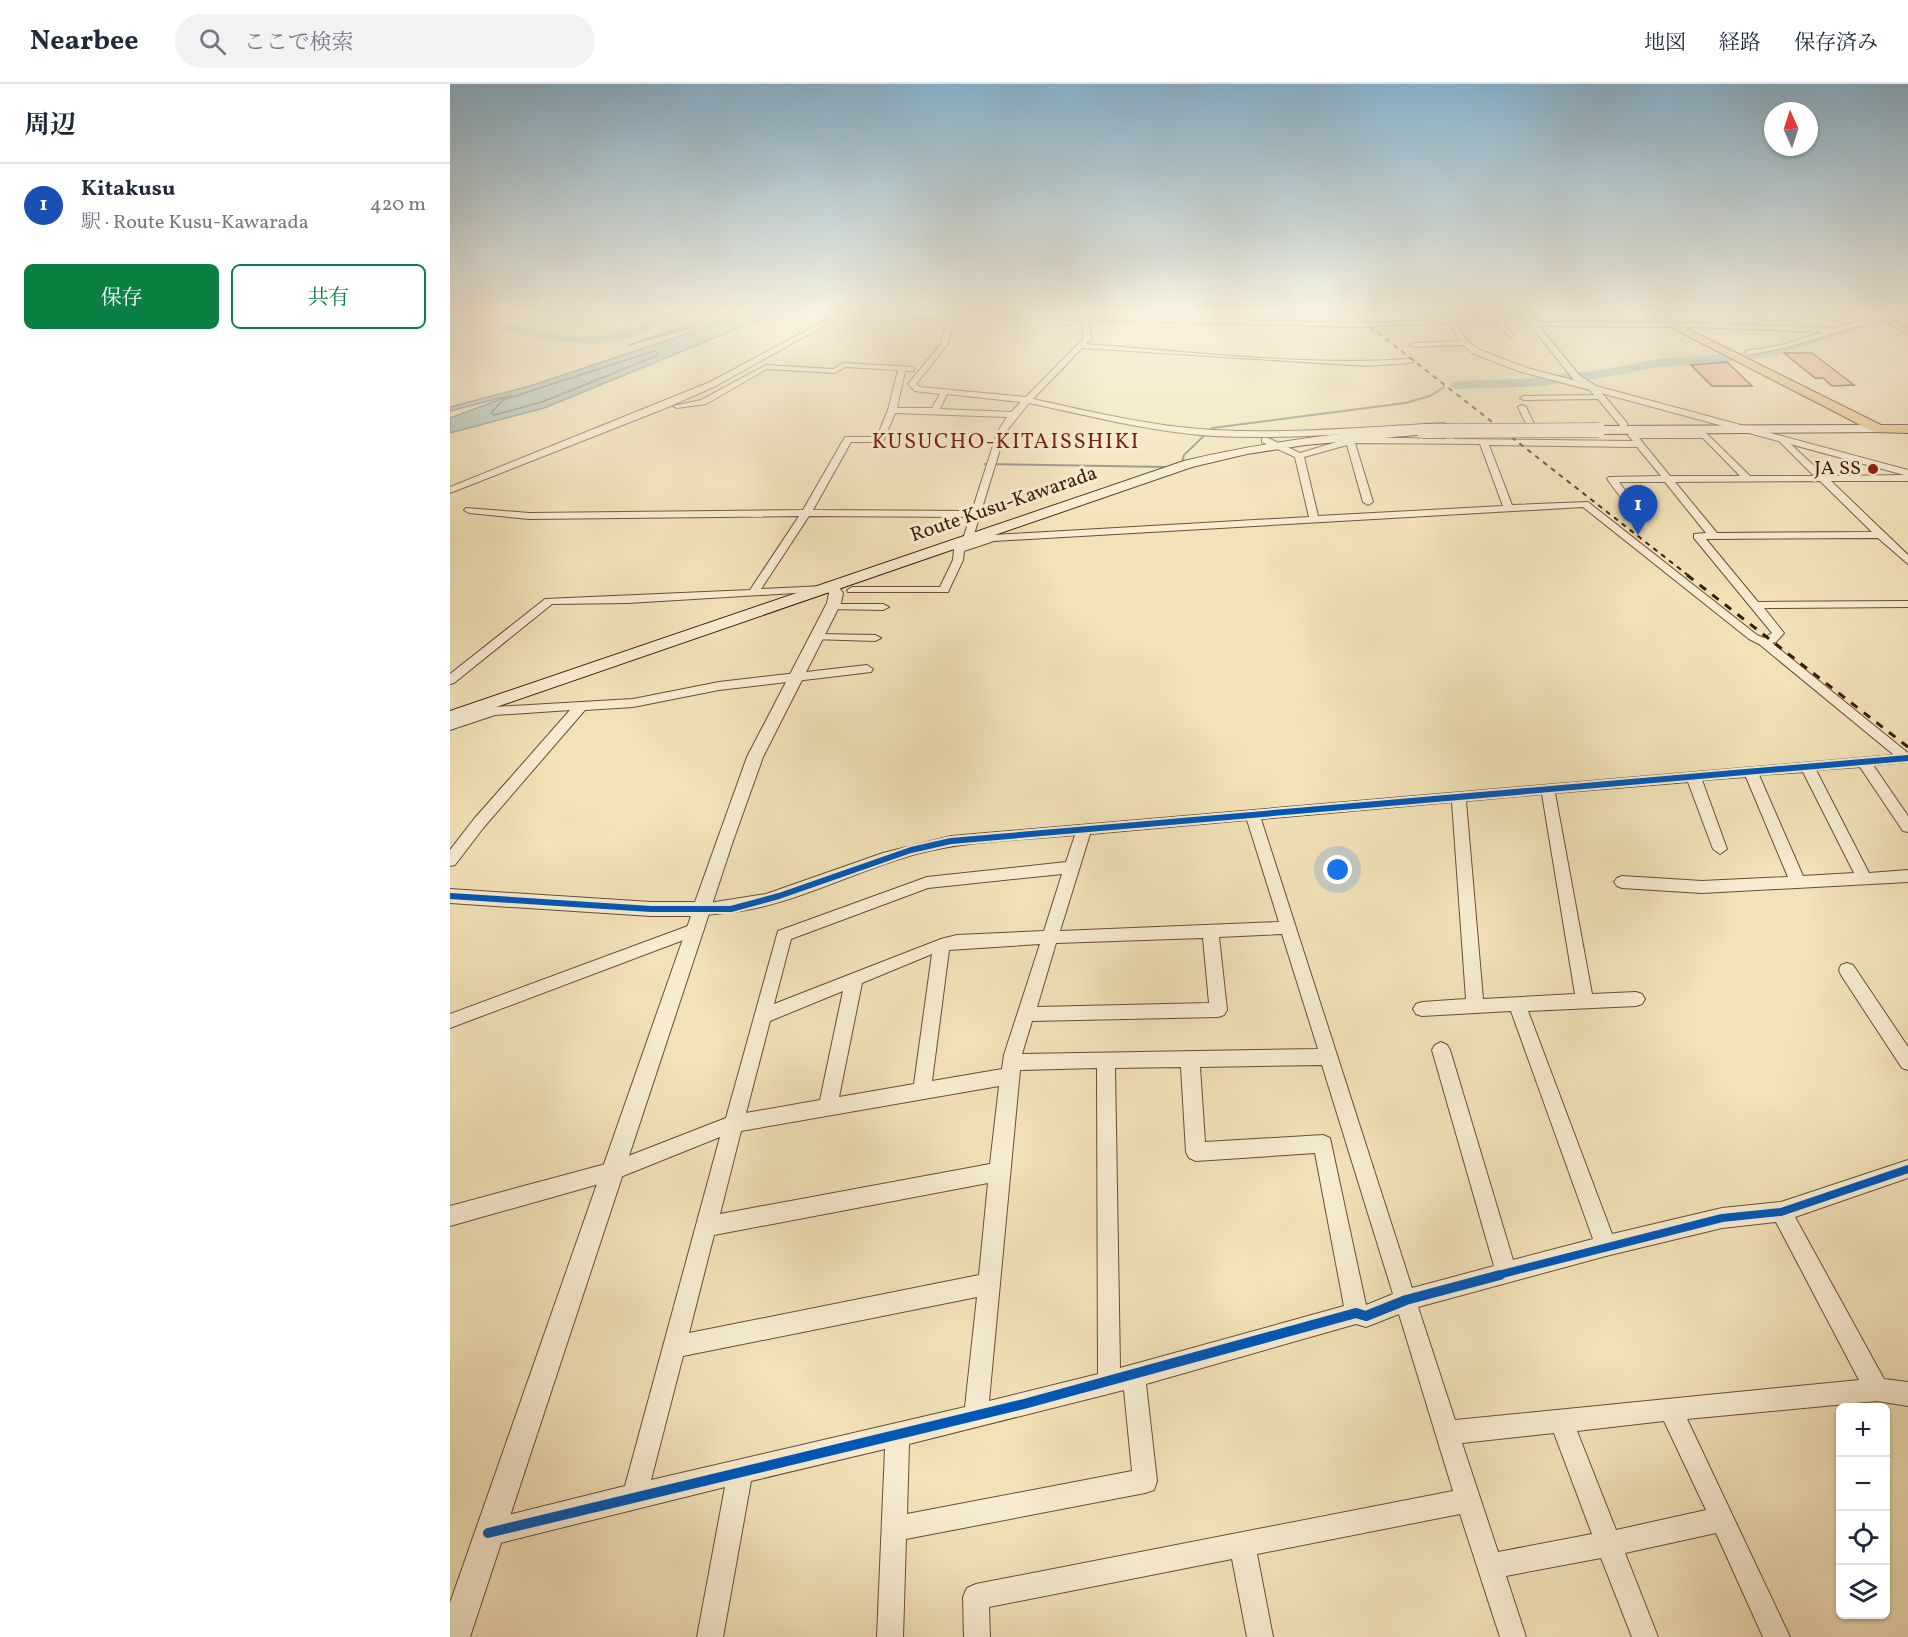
<!DOCTYPE html>
<html lang="ja">
<meta charset="utf-8">
<style>
body{margin:0;font-family:Vollkorn,"Noto Serif JP",serif;background:#f2f2f3;color:#1f2937}
.controls{position:absolute;right:18px;bottom:18px;display:grid;overflow:hidden;border-radius:9px;box-shadow:0 2px 4px #0004}
.controls button{width:54px;height:54px;display:grid;place-items:center;padding:0;border:0;border-bottom:2px solid #e0e1e3;background:#fff;color:#1f2937;font:30px sans-serif}
.compass{position:absolute;left:1314px;top:18px;width:54px;height:54px;border-radius:50%;background:#fff;box-shadow:0 2px 4px #0004;rotate:357deg}
.you{position:absolute;left:888px;top:786px;width:21px;height:21px;margin:-15px;border:4px solid #fff;border-radius:50%;background:#1a73e8;box-shadow:0 0 0 9px #1a73e833}
.badge{display:grid;place-items:center;width:39px;height:39px;border-radius:50%;background:#0b8043;color:#fff;font-size:20px;font-weight:700}
.pin{position:absolute;translate:-50% -50px;filter:drop-shadow(0 2px 3px #0008)}
.pin::after{content:'';position:absolute;top:32px;width:21px;height:18px;background:inherit;clip-path:polygon(0 0,100% 0,50% 100%)}
.list{margin:0;padding:0;list-style:none}
h2{display:flex;justify-content:space-between;align-items:center;height:78px;margin:0;padding:0 24px;font-size:26px}
h2 small{font-size:20px;font-weight:400;color:#747a83}
.list li{display:grid;grid-template-columns:39px 1fr auto;gap:18px;align-items:center;box-sizing:border-box;height:84px;padding:0 24px;border-top:2px solid #e0e1e3}
.list b{display:block;font-size:22px;white-space:nowrap}
.list p{margin:0;font-size:20px;white-space:nowrap;color:#747a83}
.list em{font-size:20px;font-style:normal;color:#747a83}
.actions{display:flex;gap:12px;padding:18px 24px}
.actions a{flex:1;padding:14px 0;border:2px solid #0b8043;border-radius:9px;text-align:center;font-size:21px;color:#0b8043}
.actions .main{background:#0b8043;color:#fff}
.icon{flex:none;width:33px;height:33px;fill:none;stroke:currentColor;stroke-width:2;stroke-linecap:round;stroke-linejoin:round}
.map{position:relative;flex:none;width:1458px;height:1553px;overflow:hidden}
header{display:flex;align-items:center;gap:36px;box-sizing:border-box;height:84px;padding:0 30px;background:#fff;border-bottom:2px solid #e0e1e3}
header strong{font-size:28px}
nav{display:flex;gap:33px;margin-inline-start:auto;font-size:21px}
.search{width:420px;height:54px;background:#f2f2f3;display:flex;align-items:center;gap:15px;box-sizing:border-box;padding:0 21px;border-radius:33px;color:#747a83;font-size:22px}
main{display:flex}
aside{flex:1;background:#fff}
.map>svg:first-child{display:block}
</style>
<header>
<strong>Nearbee</strong>
<div class="search"><svg class="icon" aria-label="search" viewBox="0 0 24 24"><circle cx="10" cy="10" r="6"/><path d="M15 15l6 6"/></svg>ここで検索</div>
<nav><a>地図</a><a>経路</a><a>保存済み</a></nav>
</header>
<main>
<aside>
<h2>周辺<small></small></h2>
<ul class="list">
<li><span class="badge" style="background:#1a4fb4">1</span><div><b>Kitakusu</b><p>駅 · Route Kusu-Kawarada</p></div><em>420 m</em></li>
</ul>
<div class="actions"><a class="main">保存</a><a>共有</a></div>
</aside>
<div class="map">
<svg width="1458" height="1553" viewBox="0 0 1458 1553">
<rect width="100%" height="100%" fill="#f2e2b8"/>
<filter id="stains"><feTurbulence type="fractalNoise" baseFrequency=".00333" numOctaves="4"/><feColorMatrix values="0 0 0 0 .2 0 0 0 0 .09 0 0 0 0 .02 0 0 0 .5 -.17"/></filter>
<radialGradient id="worn" r=".72"><stop offset=".6" stop-color="#630" stop-opacity="0"/><stop offset="1" stop-color="#630" stop-opacity=".3"/></radialGradient>
<path fill="#9cbcb6" stroke="#767c72" stroke-width="1.5" d="M 270,230 L 323,230 L 94,324 L 0,349 L 0,334 L 62,311 L 0,327 L 0,323 L 80,302 L 252,245 L 274,234 L 179,261 Z"/>
<g fill="none" stroke-linecap="round" stroke-linejoin="round">
<path stroke="#6c6c62" stroke-width="1.5" d="M 204,267 L 208,269 L 206,272 L 92,318 L 44,331 L 41,329 L 53,316 Z"/>
<path stroke="#767c72" stroke-width="2" d="M 19,230 L 29,233
M 1358,230 L 1403,241
M 63,242 L 70,244
M 535,380 L 717,383 L 732,378 L 734,371 L 762,344 L 955,319 L 980,312 L 994,303"/>
<path fill="#9cbcb6" fill-rule="evenodd" d="M 221,230 L 235,230 L 191,251 L 147,260 L 114,258 L 54,247 L 48,244 L 54,241 L 62,241 C 79,243 95,249 112,251 C 153,257 185,246 221,230 Z
M 1458,230 L 1458,236 L 1411,245 L 1327,271 L 1299,276 L 1209,283 L 1139,296 L 1120,296 L 1096,302 L 1005,305 L 999,301 L 1005,297 L 1096,294 L 1120,288 L 1139,288 L 1209,275 L 1299,268 L 1321,265 L 1409,239 Z
M 0,242 L 6,243 L 8,245 L 0,248 Z"/>
</g>
<path fill="#e9ae8b" stroke="#3d1b0d" stroke-width="1.5" d="M 1334,269 L 1362,269 L 1404,301 L 1382,302 L 1373,294 L 1365,294 Z
M 1277,278 L 1302,302 L 1262,302 L 1241,281 Z"/>
<g fill="none" stroke-linecap="round" stroke-linejoin="round">
<g stroke="#6a4d38" stroke-width="2">
<path id="minor" d="M 52,230 L 62,230 L 46,236 L 43,234 Z
M 387,230 L 395,230 L 266,302 L 216,324 L 0,409 L 0,403 L 260,298 Z
M 449,230 L 518,230 L 505,234 L 497,261 L 466,300 L 470,303 L 576,313 L 633,255 L 632,236 L 560,234 L 537,230 L 632,232 L 632,230 L 638,230 L 639,232 L 911,239 L 996,235 L 994,230 L 1000,230 L 1003,235 L 1078,231 L 1080,234 L 1052,236 L 1064,251 L 1060,253 L 1045,237 L 1005,239 L 1018,258 L 1030,266 L 1077,284 L 1146,302 L 1177,339 L 1177,343 L 1171,343 L 1148,315 L 1074,316 L 1070,314 L 1074,312 L 1144,311 L 1140,306 L 1071,288 L 1024,270 L 1013,261 L 964,263 L 960,261 L 964,259 L 1010,257 L 999,239 L 911,243 L 639,236 L 641,255 L 636,260 C 743,268 853,282 960,275 L 964,277 L 960,279 L 917,282 L 632,264 L 583,315 C 643,328 704,343 764,346 C 840,350 918,343 994,339 L 998,342 L 1004,355 L 1183,357 L 1178,351 L 1179,349 L 1255,348 L 1300,392 L 1364,392 L 1329,357 L 1329,353 L 1332,352 L 1375,392 L 1458,391 L 1458,397 L 1381,397 L 1458,471 L 1458,480 L 1428,454 L 1256,455 L 1308,518 L 1458,517 L 1458,523 L 1314,524 L 1334,549 L 1326,558 L 1322,559 L 1458,669 L 1458,678 L 1423,681 L 1458,732 L 1458,748 L 1453,747 L 1410,683 L 1366,686 L 1419,789 L 1458,786 L 1458,798 L 1252,809 L 1172,804 L 1167,802 L 1164,798 L 1167,794 L 1172,792 L 1252,797 L 1338,793 L 1296,693 L 1252,696 L 1277,765 L 1270,770 L 1263,765 L 1238,698 L 1105,709 L 1142,910 L 1186,908 L 1192,910 L 1195,915 L 1192,920 L 1186,922 L 1078,927 L 1162,1150 L 1272,1124 L 1331,1118 L 1458,1076 L 1458,1094 L 1345,1133 L 1434,1295 L 1458,1298 L 1458,1322 L 1427,1317 L 1237,1335 L 1340,1553 L 1313,1553 L 1266,1449 L 1175,1469 L 1208,1553 L 1182,1553 L 1151,1474 L 1056,1492 L 1076,1553 L 1050,1553 L 1010,1430 L 807,1470 L 823,1553 L 797,1553 L 782,1475 L 539,1523 L 540,1553 L 514,1553 L 513,1513 L 517,1504 L 526,1500 L 1003,1407 L 949,1230 L 916,1243 L 906,1240 L 696,1300 L 707,1397 L 704,1406 L 695,1409 L 456,1455 L 453,1553 L 427,1553 L 435,1365 L 301,1397 L 273,1553 L 247,1553 L 275,1403 L 38,1462 L 29,1458 L 25,1449 L 29,1440 L 38,1436 L 175,1402 L 270,1053 L 163,1096 L 0,1142 L 0,1122 L 163,1078 L 276,1034 L 328,847 L 477,793 L 616,778 L 625,751 C 574,756 520,756 470,769 C 404,786 343,823 274,829 C 265,830 255,832 246,829 L 244,825 L 246,821 L 316,810 L 433,769 L 501,752 L 1444,671 L 1309,560 L 1299,555 L 1133,423 L 544,457 L 514,467 L 513,476 L 498,508 L 398,508 L 397,506 L 402,503 L 490,503 L 503,476 L 504,466 L 498,460 L 503,457 L 511,461 L 543,451 L 859,433 L 845,373 L 812,358 L 812,354 L 818,354 L 850,369 L 903,353 L 996,355 L 991,345 C 916,348 839,356 763,352 C 701,348 640,332 579,319 L 555,349 L 522,457 L 513,455 L 520,433 L 359,432 L 311,505 L 374,502 L 378,503 L 378,507 L 178,519 L 102,520 L 4,599 L 0,600 L 0,590 L 95,515 L 300,506 L 349,432 L 79,435 L 19,429 L 14,426 L 16,424 L 79,429 L 353,426 L 395,353 L 427,353 L 438,326 L 448,286 L 395,283 L 385,289 L 317,285 L 256,320 L 227,324 L 223,322 L 251,316 L 316,281 L 383,285 L 393,279 L 464,283 L 464,287 L 455,287 L 447,324 L 482,324 L 490,310 L 465,307 L 458,300 L 490,261 L 498,235 L 450,234 L 447,232 ZM 497,310 L 571,318 L 561,328 L 490,325 ZM 445,329 L 557,333 L 547,349 L 522,427 L 363,426 L 401,358 L 433,358 ZM 1189,354 L 1253,354 L 1290,392 L 1220,392 ZM 905,359 L 1030,360 L 1053,422 L 868,432 L 854,373 L 897,361 L 913,418 L 918,421 L 923,418 ZM 1039,361 L 1187,363 L 1211,392 L 1159,393 L 1157,395 L 1178,423 L 1186,421 L 1169,398 L 1215,398 L 1256,449 L 1244,450 L 1244,454 L 1322,549 L 1314,554 L 1307,551 L 1138,418 L 1062,421 ZM 1370,397 L 1422,448 L 1267,449 L 1225,398 ZM 1353,688 L 1404,789 L 1353,792 L 1309,691 ZM 1092,710 L 1125,910 L 1033,915 L 1016,717 ZM 1002,718 L 1016,915 L 972,918 L 966,920 L 963,925 L 966,930 L 972,932 L 1061,927 L 1143,1155 L 1063,1176 L 1000,966 L 997,961 L 991,958 L 985,961 L 982,966 L 1044,1182 L 962,1204 L 811,735 ZM 797,736 L 829,838 L 610,847 L 640,750 ZM 612,790 L 594,847 L 507,851 L 491,855 L 324,920 L 341,855 L 478,804 ZM 832,850 L 868,965 L 572,970 L 582,937 L 768,933 L 774,931 L 777,926 L 769,853 ZM 753,854 L 759,919 L 587,923 L 606,859 ZM 590,860 L 554,971 L 552,985 L 482,997 L 499,866 ZM 482,870 L 464,1000 L 389,1013 L 412,899 ZM 393,907 L 370,1016 L 296,1029 L 320,937 ZM 872,981 L 943,1210 L 916,1221 L 880,1054 L 873,1051 L 755,1058 L 750,983 ZM 731,983 L 736,1068 L 739,1074 L 746,1077 L 865,1069 L 894,1222 L 670,1284 L 665,984 ZM 647,984 L 648,1290 L 539,1317 L 570,986 ZM 549,1002 L 540,1080 L 270,1130 L 291,1047 ZM 538,1099 L 529,1191 L 239,1249 L 264,1151 ZM 1326,1138 L 1409,1296 L 1005,1336 L 968,1223 L 1156,1172 L 1272,1144 ZM 527,1213 L 515,1323 L 201,1396 L 233,1272 ZM 674,1306 L 682,1387 L 457,1430 L 459,1360 ZM 1214,1337 L 1256,1426 L 1166,1446 L 1127,1347 ZM 1104,1349 L 1142,1450 L 1048,1468 L 1012,1359 Z
M 1426,230 L 1433,230 L 1458,246 L 1458,251 L 1432,235 L 1335,264 L 1298,271 L 1295,267 L 1331,261 L 1373,248 L 1243,243 L 1083,242 L 1080,240 L 1083,238 L 1243,239 L 1384,244 L 1428,232 Z
M 1072,321 L 1076,323 L 1085,342 L 1084,344 L 1077,342 L 1068,323 Z
M 382,520 L 433,520 L 439,523 L 433,526 L 378,525 L 378,521 Z
M 366,550 L 425,551 L 431,554 L 425,557 L 362,555 L 362,551 Z
M 417,581 L 423,585 L 421,588 L 269,606 L 183,623 L 135,626 L 34,743 L 5,781 L 0,782 L 0,766 L 24,735 L 120,626 L 45,631 L 0,646 L 0,638 L 22,630 L 18,625 L 20,622 L 28,622 L 33,626 L 44,623 L 183,615 L 269,598 Z
M 246,839 L 252,841 L 254,845 L 252,849 L 0,944 L 0,930 Z
M 1397,879 L 1403,881 L 1458,963 L 1458,986 L 1452,984 L 1391,891 L 1389,886 L 1391,881 Z"/>
</g>
<g stroke="#6a4d38" stroke-width="2">
<path id="tertiary" d="M 1071,230 L 1079,230 L 1130,292 L 1146,302 L 1458,386 L 1458,392 L 1140,306 L 1124,296 Z
M 381,498 L 386,499 L 393,509 L 391,519 L 313,673 L 283,757 L 20,1553 L 0,1553 L 0,1519 L 241,832 L 201,832 L 0,819 L 0,805 L 201,818 L 245,818 L 297,673 L 377,519 L 379,509 L 374,502 Z"/>
</g>
<g stroke="#3d1b0d" stroke-width="2">
<path id="secondary" d="M 1429,341 L 1435,345 L 1433,348 L 1149,350 L 1143,346 L 1149,342 Z
M 973,343 L 977,344 L 977,350 L 855,361 L 797,370 L 742,383 L 0,639 L 0,627 L 734,377 C 813,358 892,348 973,343 Z"/>
</g>
<g stroke="#3d1b0d" stroke-width="2">
<path id="primary" d="M 1195,230 L 1208,230 L 1431,341 L 1458,341 L 1458,349 L 1424,348 Z"/>
</g>
<use href="#minor" fill="#f7ecd1" fill-rule="evenodd"/>
<use href="#tertiary" fill="#f7ecd1" fill-rule="evenodd"/>
<use href="#secondary" fill="#f7ecd1" fill-rule="evenodd"/>
<use href="#primary" fill="#e9c17c" fill-rule="evenodd"/>
<path stroke="#3d1b0d" stroke-width="2" stroke-dasharray="5 5" stroke-linecap="butt" d="M 904,230 L 1239,492"/>
<path stroke="#3d1b0d" stroke-width="3" stroke-dasharray="8 8" stroke-linecap="butt" d="M 1237,491 L 1458,663"/>
<g stroke="#3d1b0d" stroke-width="12" stroke-linecap="butt">
<path id="secondary-bridge-far1" d="M 1063,346 L 1149,346"/>
</g>
<g stroke="#3d1b0d" stroke-width="15" stroke-linecap="butt">
<path id="secondary-bridge" d="M 973,347 L 1149,346"/>
</g>
<use href="#secondary-bridge-far1" stroke="#f7ecd1" stroke-width="10"/>
<use href="#secondary-bridge" stroke="#f7ecd1" stroke-width="14"/>
<g stroke="#f7ecd1" stroke-width="8">
<path id="cycleway-far3" d="M 1450,675 L 1458,674"/>
</g>
<g stroke="#f7ecd1" stroke-width="10">
<path id="cycleway-far2" d="M 0,812 L 201,825 L 281,825 L 329,812 L 461,766 L 501,757 L 1458,674"/>
</g>
<g stroke="#f7ecd1" stroke-width="11">
<path id="cycleway-far1" d="M 1044,1192 L 1272,1134 L 1331,1128 L 1458,1085"/>
</g>
<g stroke="#f7ecd1" stroke-width="14">
<path id="cycleway" d="M 38,1449 L 574,1320 L 906,1229 L 916,1232 L 956,1216 L 1050,1191"/>
</g>
<use href="#cycleway-far3" stroke="#0057b8" stroke-width="4.5"/>
<use href="#cycleway-far2" stroke="#0057b8" stroke-width="6"/>
<use href="#cycleway-far1" stroke="#0057b8" stroke-width="8"/>
<use href="#cycleway" stroke="#0057b8" stroke-width="10"/>
</g>
<linearGradient id="sky" x2="0" y2="1"><stop stop-color="#89b7d4"/><stop offset="0.51" stop-color="#f9f2df"/><stop offset="1" stop-color="#f9f2df" stop-opacity="0"/></linearGradient>
<rect width="1458" height="447" fill="url(#sky)"/>
<circle fill="#8f2418" stroke="#f7ecd1" stroke-width="2" cx="1423" cy="385" r="6"/>
<g text-anchor="middle" dominant-baseline="central" stroke-width="6" stroke-linejoin="round" paint-order="stroke">
<g font-size="20" fill="#3d1b0d" stroke="#f7ecd1" text-anchor="end">
<text x="1411" y="385">JA SS</text>
</g>
<g font-size="20" fill="#3d1b0d" stroke="#f7ecd1">
<text transform="translate(554 421) rotate(-19)">Route Kusu-Kawarada</text>
</g>
<g font-size="22" letter-spacing="1.5" fill="#7a1f14" stroke="#f7ecd1">
<text x="556" y="358">KUSUCHO-KITAISSHIKI</text>
</g>
</g>
<rect width="100%" height="100%" filter="url(#stains)"/>
<rect width="100%" height="100%" fill="url(#worn)"/>
</svg>
<div class="controls">
<button>+</button>
<button>−</button>
<button><svg class="icon" aria-label="locate" viewBox="0 0 24 24"><circle cx="12" cy="12" r="6"/><path d="M12 2v4M12 18v4M2 12h4M18 12h4"/></svg></button>
<button><svg class="icon" aria-label="layers" viewBox="0 0 24 24"><path d="M12 4l9 5-9 5-9-5zM3 14l9 5 9-5"/></svg></button>
</div>
<svg class="compass" viewBox="-18 -18 36 36"><path d="M0-13l5 13h-10z" fill="#e53935"/><path d="M0 13l5-13h-10z" fill="#747a83"/></svg>
<div class="you"></div>
<div class="pin badge" style="left:1188px;top:451px;background:#1a4fb4">1</div>
</div>
</main>
